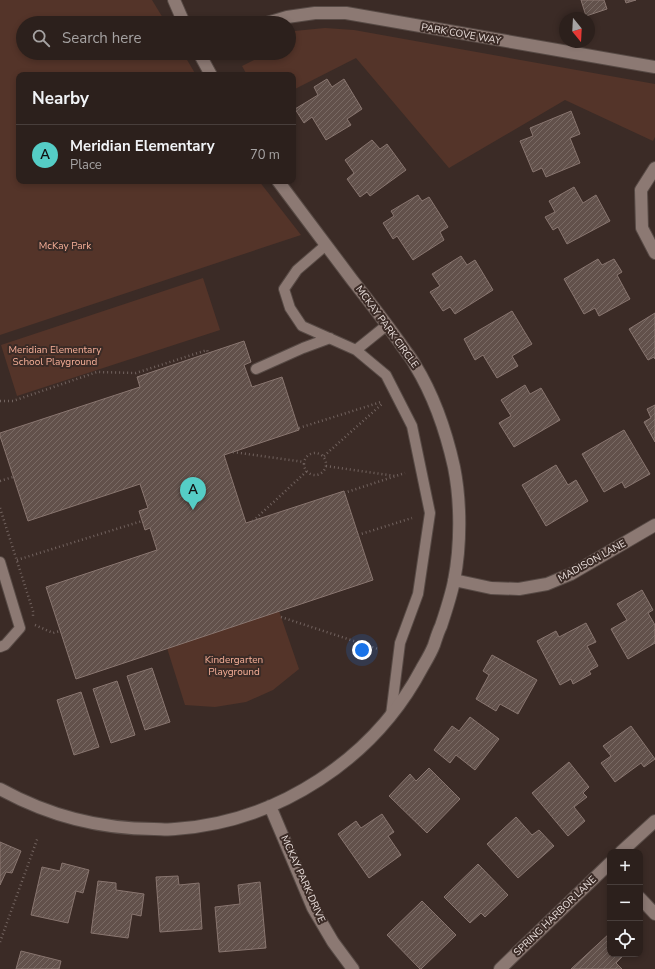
<!DOCTYPE html>
<meta charset="utf-8">
<style>
body{margin:0;font-family:"Nunito Sans",sans-serif;background:#382d29;color:#f1f3f6}
.controls{position:absolute;right:12px;bottom:12px;display:grid;overflow:hidden;border-radius:8px;box-shadow:0 2px 6px #0003}
.controls button{width:36px;height:36px;display:grid;place-items:center;padding:0;border:0;border-bottom:1px solid #483e3b;background:#2c201c;color:#f1f3f6;font:20px sans-serif}
.compass{position:absolute;left:559px;top:12px;width:36px;height:36px;border-radius:50%;background:#2c201c;box-shadow:0 2px 6px #0003;rotate:162deg}
.you{position:absolute;left:362px;top:650px;width:14px;height:14px;margin:-10px;border:3px solid #fff;border-radius:50%;background:#1a73e8;box-shadow:0 0 0 6px #1a73e833}
.badge{display:grid;place-items:center;width:26px;height:26px;border-radius:50%;background:#55cdc6;color:#111;font-size:13px;font-weight:700}
.pin{position:absolute;translate:-50% -33px;filter:drop-shadow(0 1px 2px #0008)}
.pin::after{content:'';position:absolute;top:21px;width:14px;height:12px;background:inherit;clip-path:polygon(0 0,100% 0,50% 100%)}
.list{margin:0;padding:0;list-style:none}
h2{display:flex;justify-content:space-between;align-items:center;height:52px;margin:0;padding:0 16px;font-size:17px}
h2 small{font-size:13px;font-weight:400;color:#a6a3a3}
.list li{display:grid;grid-template-columns:26px 1fr auto;gap:12px;align-items:center;box-sizing:border-box;height:60px;padding:0 16px;border-top:1px solid #483e3b}
.list b{display:block;font-size:15px;white-space:nowrap}
.list p{margin:0;font-size:13px;white-space:nowrap;color:#a6a3a3}
.list em{font-size:13px;font-style:normal;color:#a6a3a3}
.icon{flex:none;width:22px;height:22px;fill:none;stroke:currentColor;stroke-width:2;stroke-linecap:round;stroke-linejoin:round}
.map{position:relative;flex:none;width:655px;height:969px;overflow:hidden}
.search{position:absolute;background:#2c201c;box-shadow:0 2px 6px #0003;left:16px;top:16px;width:280px;height:44px;display:flex;align-items:center;gap:10px;box-sizing:border-box;padding:0 14px;border-radius:22px;color:#a6a3a3;font-size:15px}
.panel{position:absolute;background:#2c201c;box-shadow:0 2px 6px #0003;left:16px;top:72px;width:280px;height:112px;border-radius:8px}
.map>svg:first-child{display:block}
</style>
<div class="map">
<svg width="655" height="969" viewBox="0 0 655 969">
<defs>
<pattern id="building-hatch" width="6" height="6" patternUnits="userSpaceOnUse"><rect width="6" height="6" fill="#62514b"/><path d="M-1 1l2-2M0 6l6-6M5 7l2-2" fill="none" stroke="#796a64"/></pattern>
</defs>
<rect width="100%" height="100%" fill="#3b2b26"/>
<path fill="#543429" d="M 0,0 L 152,0 L 166,23 L 23,23 L 23,53 L 183,53 L 196,75 L 19,75 L 19,181 L 259,181 L 301,235 L 0,335 Z
M 325,28 L 354,30 L 655,84 L 655,137 L 653,141 L 565,100 L 449,168 L 356,58 L 293,90 L 293,75 L 247,75 L 242,66 L 268,53 L 289,53 L 289,33 L 294,31 Z
M 203,278 L 220,330 L 17,396 L 1,345 Z
M 279,611 L 299,669 L 273,690 L 246,702 L 215,707 L 185,705 L 167,648 Z"/>
<path fill="url(#building-hatch)" stroke="#897670" d="M 581,0 L 604,0 L 607,9 L 586,16 Z
M 625,0 L 636,0 L 626,3 Z
M 327,79 L 332,87 L 344,79 L 362,109 L 347,119 L 351,125 L 326,140 L 312,117 L 304,123 L 295,109 L 318,95 L 314,87 Z
M 571,111 L 580,134 L 570,138 L 580,163 L 546,177 L 542,168 L 533,172 L 520,141 L 533,136 L 530,128 Z
M 372,140 L 380,149 L 387,144 L 406,170 L 370,196 L 367,192 L 360,197 L 347,179 L 354,173 L 345,160 Z
M 574,187 L 583,203 L 596,195 L 610,221 L 567,244 L 558,227 L 553,230 L 545,217 L 555,212 L 549,201 Z
M 418,195 L 422,201 L 429,197 L 448,227 L 440,232 L 444,240 L 413,260 L 397,236 L 393,239 L 383,223 L 394,216 L 391,211 Z
M 461,256 L 467,265 L 475,260 L 493,290 L 455,314 L 450,307 L 443,311 L 430,292 L 440,286 L 432,274 Z
M 598,259 L 602,265 L 614,259 L 622,272 L 617,275 L 630,299 L 599,316 L 595,308 L 584,314 L 564,279 Z
M 512,311 L 532,344 L 512,356 L 518,366 L 497,378 L 483,355 L 475,360 L 464,339 Z
M 655,313 L 655,359 L 654,357 L 648,360 L 629,329 Z
M 244,341 L 251,362 L 244,365 L 252,387 L 282,377 L 299,430 L 224,455 L 246,523 L 344,491 L 373,580 L 76,679 L 46,587 L 157,550 L 150,528 L 145,530 L 139,511 L 148,508 L 140,484 L 28,521 L 0,436 L 0,433 L 140,387 L 137,377 Z
M 525,385 L 530,394 L 541,388 L 560,420 L 514,447 L 499,423 L 511,416 L 501,400 Z
M 655,405 L 655,442 L 644,422 L 651,418 L 647,409 Z
M 624,430 L 650,474 L 625,488 L 622,482 L 604,492 L 582,454 Z
M 556,465 L 568,485 L 576,480 L 588,501 L 546,526 L 522,485 Z
M 642,590 L 653,610 L 648,613 L 655,625 L 655,643 L 628,659 L 611,629 L 627,620 L 617,604 Z
M 586,623 L 596,642 L 587,646 L 598,666 L 589,671 L 591,674 L 573,684 L 571,679 L 560,685 L 537,641 L 556,631 L 559,637 Z
M 492,655 L 537,680 L 518,714 L 500,704 L 496,711 L 476,699 L 489,675 L 483,671 Z
M 152,668 L 170,722 L 145,730 L 127,676 Z
M 117,681 L 135,735 L 111,743 L 93,689 Z
M 81,692 L 99,747 L 74,755 L 57,700 Z
M 470,717 L 499,739 L 475,770 L 456,755 L 450,763 L 434,750 L 452,726 L 459,731 Z
M 631,726 L 655,759 L 644,767 L 641,763 L 615,782 L 601,763 L 611,756 L 603,746 Z
M 569,762 L 589,787 L 583,793 L 587,797 L 574,807 L 585,821 L 568,836 L 532,793 Z
M 429,768 L 460,799 L 427,833 L 389,796 L 410,774 L 416,781 Z
M 382,814 L 394,832 L 388,836 L 401,855 L 369,878 L 338,834 L 356,821 L 361,828 Z
M 516,817 L 532,835 L 539,830 L 554,846 L 518,878 L 487,844 Z
M 0,842 L 21,851 L 12,873 L 6,872 L 0,885 Z
M 62,863 L 89,870 L 83,893 L 76,891 L 68,923 L 31,915 L 42,867 L 60,871 Z
M 478,864 L 508,895 L 485,917 L 481,913 L 470,923 L 444,897 Z
M 178,876 L 179,885 L 199,883 L 202,929 L 160,932 L 156,877 Z
M 98,881 L 116,883 L 116,890 L 144,894 L 141,916 L 132,914 L 128,938 L 91,933 Z
M 260,882 L 266,948 L 219,952 L 215,907 L 240,904 L 238,885 Z
M 422,901 L 456,935 L 421,969 L 420,969 L 387,935 Z
M 610,933 L 610,954 L 625,954 L 616,963 L 622,969 L 571,969 Z
M 21,951 L 61,961 L 59,969 L 16,969 Z"/>
<g fill="none" stroke-linecap="round" stroke-linejoin="round">
<g stroke="#574a45" stroke-width="12">
<path id="lane" d="M 326,245 L 297,270 L 284,289 L 290,308 L 302,326 L 356,350 L 386,375 L 412,426 L 430,513 L 418,594 L 400,643 L 391,715
M 356,350 L 387,325
M 256,369 L 303,348 L 330,338
M 0,562 L 20,628 L 5,645 L 0,647"/>
</g>
<g stroke="#574a45" stroke-width="14">
<path id="street" d="M 174,0 L 184,23
M 267,23 L 287,17 L 315,13 L 346,13 L 655,67
M 199,53 L 211,75
M 655,168 L 641,190 L 642,228 L 655,253
M 454,580 L 491,588 L 519,589 L 547,584 L 571,574 L 655,525
M 0,789 C 49,816 98,829 154,829 C 161,829 168,830 175,829 C 278,822 374,759 422,668 C 426,661 431,653 434,645 C 436,639 438,632 441,626 C 446,611 451,596 454,581 C 461,545 461,502 454,467 C 446,431 434,396 415,365 C 411,357 405,351 400,343 C 385,322 369,301 353,281 C 328,248 303,214 278,181
M 270,806 L 313,908 L 333,942 L 353,969
M 621,852 L 655,821
M 640,898 L 655,914
M 500,969 L 610,863"/>
</g>
<path stroke="#72635f" stroke-width="2.5" stroke-dasharray="1 3" stroke-linecap="butt" d="M 0,401 L 13,401 L 97,372 L 136,373 L 207,350 L 208,353
M 299,428 L 381,402
M 233,452 L 304,462
M304 464a11 11 0 1 1 22 0a11 11 0 1 1-22 0Z
M 324,456 L 382,404
M 326,466 L 395,476
M 0,481 L 13,477
M 344,493 L 405,473
M 0,508 L 33,611 L 33,616
M 253,521 L 307,471
M 358,535 L 412,518
M 17,560 L 142,521
M 281,617 L 378,649
M 35,625 L 53,633 L 60,631
M 0,942 L 38,837"/>
<use href="#lane" stroke="#8c7973" stroke-width="10"/>
<use href="#street" stroke="#8c7973" stroke-width="12"/>
</g>
<g text-anchor="middle" dominant-baseline="central" stroke-width="4" stroke-linejoin="round" paint-order="stroke">
<g font-size="10" fill="#ede2df" stroke="#3b2b26">
<text transform="translate(461 34) rotate(10)">PARK COVE WAY</text>
<text transform="translate(387 327) rotate(54)">MCKAY PARK CIRCLE</text>
<text transform="translate(592 561) rotate(-29)">MADISON LANE</text>
<text transform="translate(303 879) rotate(66)">MCKAY PARK DRIVE</text>
<text transform="translate(555 916) rotate(-44)">SPRING HARBOR LANE</text>
</g>
<g font-size="10" fill="#f6af98" stroke="#3b2b26">
<text x="65" y="246">McKay Park</text>
<text x="55" y="350">Meridian Elementary<tspan x="55" dy="12">School Playground</tspan></text>
<text x="234" y="660">Kindergarten<tspan x="234" dy="12">Playground</tspan></text>
</g>
</g>
</svg>
<div class="controls">
<button>+</button>
<button>−</button>
<button><svg class="icon" aria-label="locate" viewBox="0 0 24 24"><circle cx="12" cy="12" r="6"/><path d="M12 2v4M12 18v4M2 12h4M18 12h4"/></svg></button>
</div>
<svg class="compass" viewBox="-18 -18 36 36"><path d="M0-13l5 13h-10z" fill="#e53935"/><path d="M0 13l5-13h-10z" fill="#a6a3a3"/></svg>
<div class="you"></div>
<div class="pin badge" style="left:193px;top:510px">A</div>
<div class="search"><svg class="icon" aria-label="search" viewBox="0 0 24 24"><circle cx="10" cy="10" r="6"/><path d="M15 15l6 6"/></svg>Search here</div>
<section class="panel">
<h2>Nearby<small></small></h2>
<ul class="list">
<li><span class="badge">A</span><div><b>Meridian Elementary</b><p>Place</p></div><em>70 m</em></li>
</ul>
</section>
</div>
